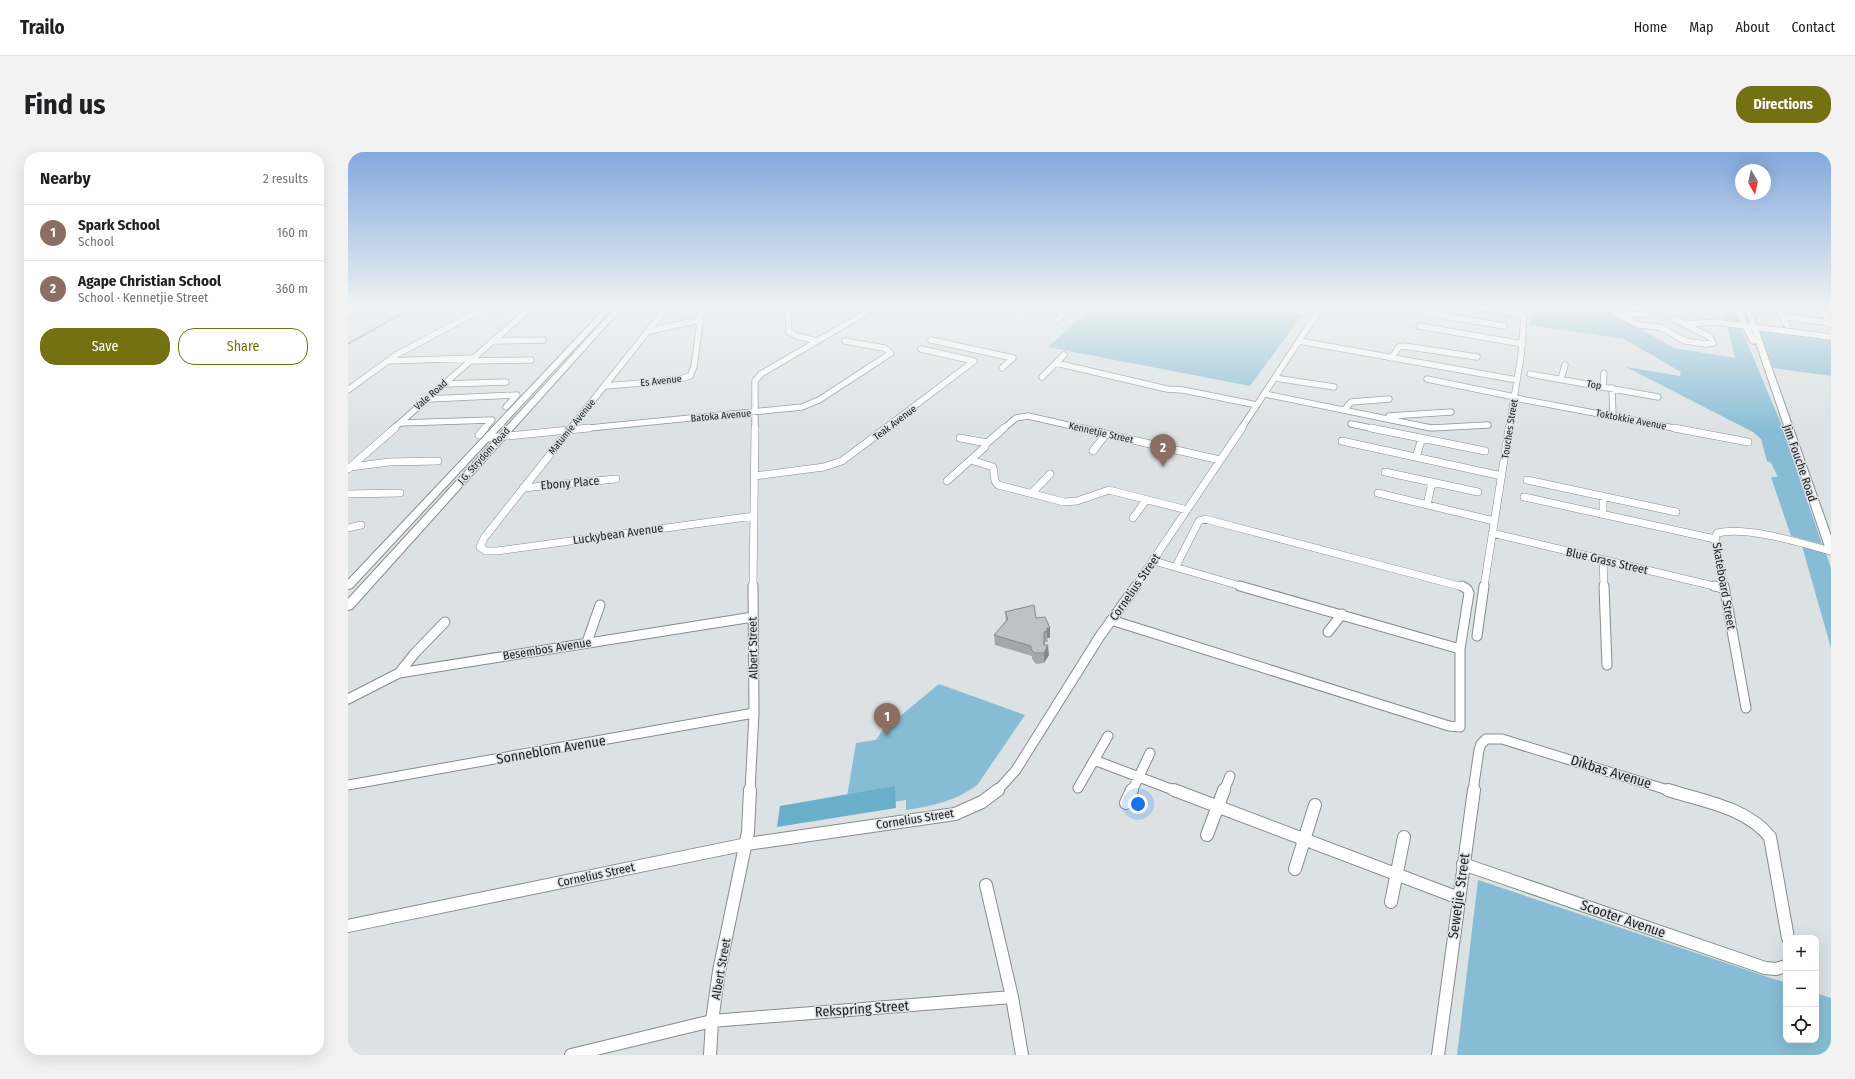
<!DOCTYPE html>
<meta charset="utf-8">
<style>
body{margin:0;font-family:"Fira Sans Condensed",sans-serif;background:#f2f2f2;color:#202124}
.controls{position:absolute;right:12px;bottom:12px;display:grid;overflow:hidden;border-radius:8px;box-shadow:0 4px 16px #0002}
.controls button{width:36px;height:36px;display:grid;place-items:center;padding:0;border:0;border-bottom:1px solid #e0e0e0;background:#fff;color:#202124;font:20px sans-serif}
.compass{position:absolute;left:1387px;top:12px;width:36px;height:36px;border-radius:50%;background:#fff;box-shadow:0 4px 16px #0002;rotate:171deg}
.you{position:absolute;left:790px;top:652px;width:14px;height:14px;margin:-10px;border:3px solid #fff;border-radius:50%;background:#1a73e8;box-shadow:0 0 0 6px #1a73e833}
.badge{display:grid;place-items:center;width:26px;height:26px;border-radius:50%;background:#747113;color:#fff;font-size:13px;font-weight:700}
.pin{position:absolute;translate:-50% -33px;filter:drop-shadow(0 1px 2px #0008)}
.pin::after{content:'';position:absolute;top:21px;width:14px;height:12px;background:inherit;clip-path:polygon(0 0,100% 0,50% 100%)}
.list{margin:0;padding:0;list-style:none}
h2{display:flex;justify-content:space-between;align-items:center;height:52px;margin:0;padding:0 16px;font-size:17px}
h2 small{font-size:13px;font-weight:400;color:#757577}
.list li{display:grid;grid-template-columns:26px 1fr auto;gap:12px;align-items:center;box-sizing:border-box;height:56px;padding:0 16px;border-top:1px solid #e0e0e0}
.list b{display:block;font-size:15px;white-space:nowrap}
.list p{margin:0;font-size:13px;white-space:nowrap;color:#757577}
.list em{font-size:13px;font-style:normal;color:#757577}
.actions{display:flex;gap:8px;padding:12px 16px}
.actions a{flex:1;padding:9px 0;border:1px solid #747113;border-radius:16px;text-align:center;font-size:14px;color:#747113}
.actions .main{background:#747113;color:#fff}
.icon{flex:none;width:22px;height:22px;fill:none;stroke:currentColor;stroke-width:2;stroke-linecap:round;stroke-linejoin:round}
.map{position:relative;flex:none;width:1483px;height:903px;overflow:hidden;border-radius:16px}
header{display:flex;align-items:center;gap:24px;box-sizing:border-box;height:56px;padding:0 20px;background:#fff;border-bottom:1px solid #e0e0e0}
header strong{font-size:19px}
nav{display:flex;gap:22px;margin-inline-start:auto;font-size:14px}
.intro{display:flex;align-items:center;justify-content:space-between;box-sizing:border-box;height:96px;padding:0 24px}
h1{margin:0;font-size:28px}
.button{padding:10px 18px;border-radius:16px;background:#747113;color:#fff;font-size:14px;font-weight:700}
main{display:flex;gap:24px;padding:0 24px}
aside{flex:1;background:#fff;border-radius:16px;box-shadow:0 4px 16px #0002}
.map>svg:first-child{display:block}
</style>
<header>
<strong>Trailo</strong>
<nav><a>Home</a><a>Map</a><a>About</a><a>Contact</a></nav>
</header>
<div class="intro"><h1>Find us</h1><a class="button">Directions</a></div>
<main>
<aside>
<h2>Nearby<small>2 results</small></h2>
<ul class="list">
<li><span class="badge" style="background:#8d6e63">1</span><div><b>Spark School</b><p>School</p></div><em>160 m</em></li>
<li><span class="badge" style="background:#8d6e63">2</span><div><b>Agape Christian School</b><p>School · Kennetjie Street</p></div><em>360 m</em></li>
</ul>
<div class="actions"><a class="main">Save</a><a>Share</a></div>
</aside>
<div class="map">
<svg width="1483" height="903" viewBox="0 0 1483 903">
<rect width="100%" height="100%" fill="#dce1e3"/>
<path fill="#86bdd4" d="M 746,154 L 907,154 L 955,162 L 902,234 L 700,195 Z
M 1186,154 L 1252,154 L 1326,196 L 1387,206 L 1379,172 L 1392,174 L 1432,269 L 1474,392 L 1443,384 L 1423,325 L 1430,325 L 1423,311 L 1419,309 L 1413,287 L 1405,280 L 1278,215 L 1332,224 L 1333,220 L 1276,187 L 1182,173 Z
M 1372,154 L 1384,154 L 1391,169 L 1388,171 L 1377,169 Z
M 1411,177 L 1483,188 L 1483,224 L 1425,216 Z
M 1454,394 L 1478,401 L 1483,416 L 1483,496 Z
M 591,532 L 677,563 L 630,632 C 609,649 584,654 558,658 L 558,648 L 497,657 L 508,591 L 528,588 L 543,565 L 551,565 Z
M 1130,728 L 1438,831 L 1438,888 L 1468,888 L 1468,841 L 1483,846 L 1483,903 L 1109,903 Z"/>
<path fill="#69afca" d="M 547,634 L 548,656 L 429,675 L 432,654 Z"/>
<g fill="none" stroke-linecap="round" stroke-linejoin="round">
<path stroke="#8998cd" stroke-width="2" d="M 0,192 L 67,154"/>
<g stroke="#878b8d" stroke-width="7">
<path id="street-far3" d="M 439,154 L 441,180 L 449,184 L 469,189
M 694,154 L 714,159 L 715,163 L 709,168
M 949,154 L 972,158
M 1121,154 L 1173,162 L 1176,164 L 1173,204 L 1161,277
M 1257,154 L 1290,173 L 1312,175 L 1337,189 L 1357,192 L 1365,191 L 1362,185 L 1326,167
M 1429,154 L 1439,173
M 1456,154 L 1472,156
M 1471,154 L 1483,172
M 181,157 L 219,158
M 1072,160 L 1156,174
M 0,162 L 13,154
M 1273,163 L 1301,161
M 1434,164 L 1482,171
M 1337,172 L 1367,170 L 1483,185
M 1071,174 L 1175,192
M 301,179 L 352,168
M 583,188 L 665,206 L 654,216
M 145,189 L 195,188
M 951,189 L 1169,228
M 1043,206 L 1051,195 L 1056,194 L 1129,205
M 39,209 L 126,206
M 122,209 L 183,208
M 708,211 L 819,237 L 835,238 L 909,253
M 1182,222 L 1310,245
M 694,225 L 716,203
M 927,226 L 986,235
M 1079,227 L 1167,245
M 1213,227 L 1217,213
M 97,232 L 158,230
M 257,234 L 329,228 L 342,224 L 346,215 L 353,162 L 358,157 L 366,154
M 1255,235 L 1256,221
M 1264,236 L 1265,264
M 0,238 L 48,203 L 140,154
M 917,242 L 1083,276 L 1140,273
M 1167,246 L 1331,277
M 80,247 L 169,243 L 158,255
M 996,258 L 1003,250 L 1041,247
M 1041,264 L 1103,260
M 52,271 L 144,268 L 136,277
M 1003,272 L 1028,277
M 45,277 L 185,154
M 222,277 L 320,154
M 231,277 L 454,255 L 471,248 L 543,201 L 536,196 L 497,189
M 407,277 L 407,229 L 413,222 L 529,154
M 536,277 L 626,209 L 573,197
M 655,277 L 668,266 L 680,264 L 737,277
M 893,277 L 974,154"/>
</g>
<g stroke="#878b8d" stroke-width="8">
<path id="street-far2" d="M 223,276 L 136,386 L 132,395 L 138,399 L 149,399 L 406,364
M 732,276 L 872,308
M 1023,276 L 1137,299
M 1326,276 L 1400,290
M 131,283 L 137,276
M 139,286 L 241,276
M 612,286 L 639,291 L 656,276
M 994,289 L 1154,324
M 745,299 L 758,282
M 1068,305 L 1074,286
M 623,308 L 645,315 L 647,329 L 650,333 L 716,350 L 729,349 L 761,338 L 839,358
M 3,315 L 41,310 L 90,309
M 0,317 L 47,276
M 1037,320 L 1130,340
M 406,324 L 476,315 L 494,309 L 538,276
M 1179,328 L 1328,360
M 599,329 L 637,295
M 175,336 L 268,327
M 684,341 L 702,322
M 1030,341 L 1146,369
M 0,342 L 52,341
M 1255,344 L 1255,362
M 1176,345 L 1367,387
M 1079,353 L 1084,330
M 785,366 L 798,348
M 0,376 L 13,373
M 1144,381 L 1370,435
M 1255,408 L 1256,435
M 806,409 L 896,435
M 828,414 L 851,369 L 857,367 L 1115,435
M 405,435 L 407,276
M 787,435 L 894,276
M 1136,435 L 1161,276
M 1376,435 L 1367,387 L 1369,381 C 1399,374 1453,391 1483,399"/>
</g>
<g stroke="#878b8d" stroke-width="11">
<path id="street-far1" d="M 1256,434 L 1259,513
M 1366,434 L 1375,436
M 1376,434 L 1398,556
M 763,468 L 1101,574 L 1112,575 L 1112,497 L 892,434
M 980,480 L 994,462
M 1129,484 L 1136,434
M 239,490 L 252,453
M 1112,497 L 1121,441 L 1119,437 L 1114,434
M 51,521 L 67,501 L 97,470
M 0,547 L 51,521 L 405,465
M 746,608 L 828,639
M 0,633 L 406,561
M 730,636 L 760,584
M 402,639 L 406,561 L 405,434
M 649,639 L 668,618 L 752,484 L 788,434
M 784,639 L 802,601
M 876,639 L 882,624
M 1125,639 L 1131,598 L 1133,592 L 1138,587 L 1154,587 L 1323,639"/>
</g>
<g stroke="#878b8d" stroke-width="14">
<path id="street" d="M 826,638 L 1111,746
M 1320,638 C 1354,649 1398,655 1422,685 L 1440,786
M 778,651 L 784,638
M 859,683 L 876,638
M 1115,712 L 1417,816 L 1428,817 L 1438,814
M 947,717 L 967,653
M 638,733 L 664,845 L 674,903
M 1043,750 L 1056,685
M 0,774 L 399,692 L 607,662 L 634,650 L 650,638
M 223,903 L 364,869 L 664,845
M 362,903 L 364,869 L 371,819 L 400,680 L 402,638
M 1090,903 L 1126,638"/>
</g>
<g stroke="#878b8d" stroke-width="2">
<path id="secondary" d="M 259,154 L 266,154 L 4,436 L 0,437 L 0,428 Z
M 269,154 L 276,154 L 4,457 L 0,458 L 0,447 Z
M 1385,154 L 1391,154 L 1407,186 L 1396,154 L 1402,154 L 1483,384 L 1483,401 L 1478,398 L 1408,191 L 1405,192 L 1402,190 Z"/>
</g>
<use href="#street-far3" stroke="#fff" stroke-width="5.5"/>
<use href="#street-far2" stroke="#fff" stroke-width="7"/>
<use href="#street-far1" stroke="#fff" stroke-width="9"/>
<use href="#street" stroke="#fff" stroke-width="12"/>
<use href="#secondary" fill="#fff" fill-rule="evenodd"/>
</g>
<path fill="#a3a7a8" d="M 657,460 L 688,466 L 702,476 L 702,486 L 699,486 L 700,490 L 697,490 L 697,493 L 701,503 L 696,511 L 688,512 L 684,507 L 684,504 L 647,493 L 646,483 L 658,469 Z"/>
<path fill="#848888" d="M 699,476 L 702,476 L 702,486 L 699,486 Z
M 700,493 L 701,503 L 696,511 L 696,501 Z"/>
<path fill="#bdc2c3" stroke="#848888" d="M 686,453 L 688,466 L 697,465 L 702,476 L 699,476 L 699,479 L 696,480 L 696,493 L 700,493 L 696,501 L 687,501 L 683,497 L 683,494 L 646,483 L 660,467 L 657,460 Z"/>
<linearGradient id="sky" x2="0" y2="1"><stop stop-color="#82a9dd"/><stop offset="0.55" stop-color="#eff2f2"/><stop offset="1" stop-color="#eff2f2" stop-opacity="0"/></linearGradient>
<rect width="1483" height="281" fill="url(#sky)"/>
<g text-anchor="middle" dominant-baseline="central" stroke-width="3" stroke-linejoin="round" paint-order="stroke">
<g font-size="10" fill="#222324" stroke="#dce1e3">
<text transform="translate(313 229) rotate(-6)">Es Avenue</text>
<text transform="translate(1246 233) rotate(10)">Top</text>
<text transform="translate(83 243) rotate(-41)">Vale Road</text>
<text transform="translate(373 264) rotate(-5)">Batoka Avenue</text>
<text transform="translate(1283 268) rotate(11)">Toktokkie Avenue</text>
<text transform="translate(547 271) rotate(-37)">Teak Avenue</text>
<text transform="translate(224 275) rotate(-51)">Matumie Avenue</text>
<text transform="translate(1162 277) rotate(-81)">Touches Street</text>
<text transform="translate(753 281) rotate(13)">Kennetjie Street</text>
<text transform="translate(136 304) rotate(-48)">J.G. Strydom Road</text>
</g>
<g font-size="12" fill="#222324" stroke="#dce1e3">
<text transform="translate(1452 311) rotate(71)">Jim Fouche Road</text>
<text transform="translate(222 331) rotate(-5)">Ebony Place</text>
<text transform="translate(270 382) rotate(-8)">Luckybean Avenue</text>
<text transform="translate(1259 409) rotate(13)">Blue Grass Street</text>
<text transform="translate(1376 434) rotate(80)">Skateboard Street</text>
<text transform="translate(787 435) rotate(-55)">Cornelius Street</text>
<text transform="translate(405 496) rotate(-91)">Albert Street</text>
<text transform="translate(199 497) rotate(-9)">Besembos Avenue</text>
<text transform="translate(567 667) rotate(-9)">Cornelius Street</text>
<text transform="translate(248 723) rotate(-12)">Cornelius Street</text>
<text transform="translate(373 817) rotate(-80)">Albert Street</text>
</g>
<g font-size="14" fill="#222324" stroke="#dce1e3">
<text transform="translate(203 598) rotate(-10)">Sonneblom Avenue</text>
<text transform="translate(1263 620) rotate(17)">Dikbas Avenue</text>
<text transform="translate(1111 744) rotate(-82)">Sewetjie Street</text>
<text transform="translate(1275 767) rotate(19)">Scooter Avenue</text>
<text transform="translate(514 857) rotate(-4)">Rekspring Street</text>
</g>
</g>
</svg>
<div class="controls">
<button>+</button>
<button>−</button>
<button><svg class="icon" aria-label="locate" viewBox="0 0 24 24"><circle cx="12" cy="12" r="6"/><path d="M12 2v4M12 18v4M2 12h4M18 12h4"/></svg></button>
</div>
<svg class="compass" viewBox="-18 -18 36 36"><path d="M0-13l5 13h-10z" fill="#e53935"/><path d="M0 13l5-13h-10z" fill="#757577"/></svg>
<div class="you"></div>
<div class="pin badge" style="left:539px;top:584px;background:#8d6e63">1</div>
<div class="pin badge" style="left:815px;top:315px;background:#8d6e63">2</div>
</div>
</main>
